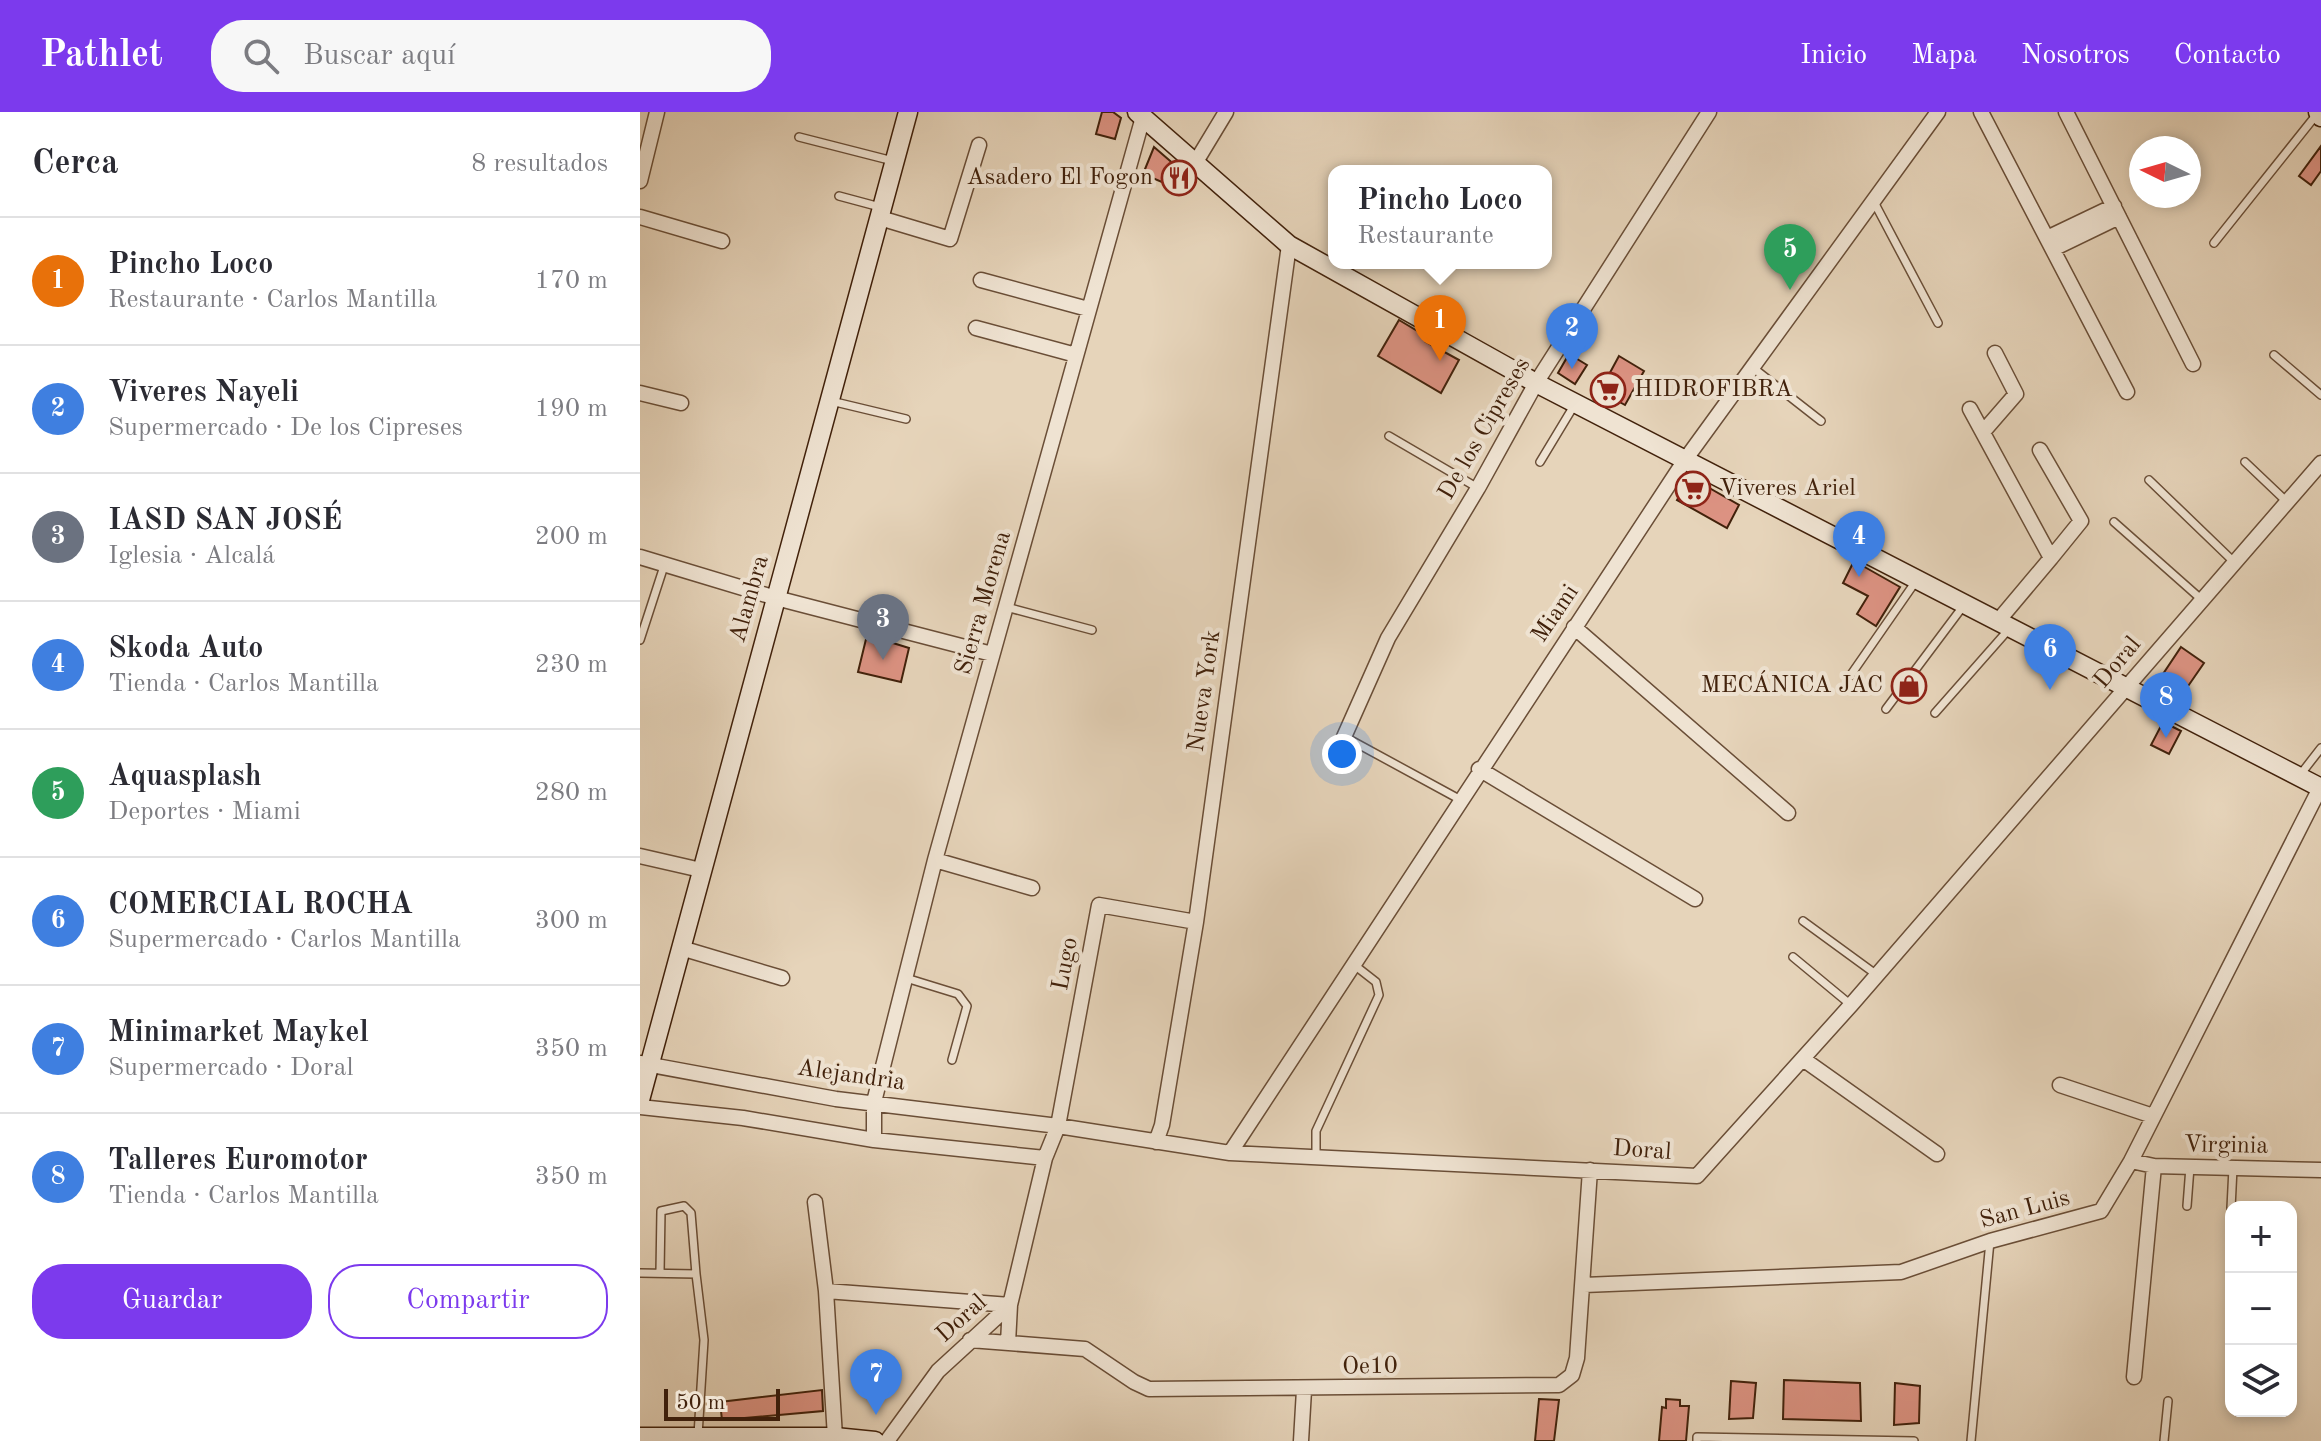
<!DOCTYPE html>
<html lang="es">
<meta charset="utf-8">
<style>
body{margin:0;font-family:"Old Standard TT",serif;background:#f7f7f7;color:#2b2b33}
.controls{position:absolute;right:24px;bottom:24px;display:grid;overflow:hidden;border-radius:16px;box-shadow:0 4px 12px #0003}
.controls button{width:72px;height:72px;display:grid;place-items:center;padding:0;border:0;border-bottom:2px solid #e1e1e2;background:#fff;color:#2b2b33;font:40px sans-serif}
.compass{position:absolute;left:1489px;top:24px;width:72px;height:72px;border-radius:50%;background:#fff;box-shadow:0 4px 12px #0003;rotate:275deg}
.scale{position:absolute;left:24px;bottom:20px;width:116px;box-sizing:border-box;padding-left:8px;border:4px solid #41210b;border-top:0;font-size:22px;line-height:28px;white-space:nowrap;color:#41210b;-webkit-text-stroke:6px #efe3d2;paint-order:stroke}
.you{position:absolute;left:702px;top:642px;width:28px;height:28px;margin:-20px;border:6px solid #fff;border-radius:50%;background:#1a73e8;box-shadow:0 0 0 12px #1a73e833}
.badge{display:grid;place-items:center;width:52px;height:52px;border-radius:50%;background:#7c3aed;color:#fff;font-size:26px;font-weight:700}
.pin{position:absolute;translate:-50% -66px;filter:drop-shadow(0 2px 4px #0008)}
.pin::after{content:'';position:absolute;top:42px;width:28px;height:24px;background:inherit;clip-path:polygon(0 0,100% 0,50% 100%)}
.popup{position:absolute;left:688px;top:53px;width:224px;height:104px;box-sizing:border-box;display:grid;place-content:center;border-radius:16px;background:#fff;filter:drop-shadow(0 2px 6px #0005);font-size:26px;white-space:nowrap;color:#7c7c81}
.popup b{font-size:30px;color:#2b2b33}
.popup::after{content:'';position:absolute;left:50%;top:100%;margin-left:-16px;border:16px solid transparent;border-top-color:#fff}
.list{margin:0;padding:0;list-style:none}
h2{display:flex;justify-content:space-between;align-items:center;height:104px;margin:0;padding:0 32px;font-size:34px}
h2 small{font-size:26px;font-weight:400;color:#7c7c81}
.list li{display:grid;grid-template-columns:52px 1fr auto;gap:24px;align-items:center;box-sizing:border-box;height:128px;padding:0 32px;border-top:2px solid #e1e1e2}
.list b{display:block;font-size:30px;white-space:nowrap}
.list p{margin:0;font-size:26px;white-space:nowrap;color:#7c7c81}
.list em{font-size:26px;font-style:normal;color:#7c7c81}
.actions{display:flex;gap:16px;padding:24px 32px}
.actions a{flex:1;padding:18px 0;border:2px solid #7c3aed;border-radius:32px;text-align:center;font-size:28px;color:#7c3aed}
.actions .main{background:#7c3aed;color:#fff}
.icon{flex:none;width:44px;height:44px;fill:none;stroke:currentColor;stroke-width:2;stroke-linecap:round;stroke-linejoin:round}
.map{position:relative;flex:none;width:1681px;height:1329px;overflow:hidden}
header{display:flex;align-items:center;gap:48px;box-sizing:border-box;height:112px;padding:0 40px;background:#7c3aed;color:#fff}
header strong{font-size:38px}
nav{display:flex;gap:44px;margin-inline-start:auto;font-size:28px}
.search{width:560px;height:72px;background:#f7f7f7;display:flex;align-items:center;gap:20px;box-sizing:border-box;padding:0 28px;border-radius:32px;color:#7c7c81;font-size:30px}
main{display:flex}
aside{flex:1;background:#fff}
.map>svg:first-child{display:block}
</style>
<header>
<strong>Pathlet</strong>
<div class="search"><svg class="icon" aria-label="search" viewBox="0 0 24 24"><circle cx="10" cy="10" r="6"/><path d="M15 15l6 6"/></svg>Buscar aquí</div>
<nav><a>Inicio</a><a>Mapa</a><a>Nosotros</a><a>Contacto</a></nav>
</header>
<main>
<aside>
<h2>Cerca<small>8 resultados</small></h2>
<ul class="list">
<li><span class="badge" style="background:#e8710a">1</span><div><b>Pincho Loco</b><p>Restaurante · Carlos Mantilla</p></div><em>170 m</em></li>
<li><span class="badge" style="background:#3f7fe0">2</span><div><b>Viveres Nayeli</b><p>Supermercado · De los Cipreses</p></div><em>190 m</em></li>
<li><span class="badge" style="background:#6b7280">3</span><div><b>IASD SAN JOSÉ</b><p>Iglesia · Alcalá</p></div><em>200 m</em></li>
<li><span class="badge" style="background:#3f7fe0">4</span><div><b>Skoda Auto</b><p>Tienda · Carlos Mantilla</p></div><em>230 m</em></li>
<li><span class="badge" style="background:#2e9e5b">5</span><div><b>Aquasplash</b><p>Deportes · Miami</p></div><em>280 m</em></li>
<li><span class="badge" style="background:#3f7fe0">6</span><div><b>COMERCIAL ROCHA</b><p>Supermercado · Carlos Mantilla</p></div><em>300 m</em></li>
<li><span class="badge" style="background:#3f7fe0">7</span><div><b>Minimarket Maykel</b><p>Supermercado · Doral</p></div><em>350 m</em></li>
<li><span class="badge" style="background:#3f7fe0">8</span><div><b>Talleres Euromotor</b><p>Tienda · Carlos Mantilla</p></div><em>350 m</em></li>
</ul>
<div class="actions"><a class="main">Guardar</a><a>Compartir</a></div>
</aside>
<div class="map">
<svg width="1681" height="1329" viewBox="0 0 1681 1329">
<rect width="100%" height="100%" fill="#e6d4ba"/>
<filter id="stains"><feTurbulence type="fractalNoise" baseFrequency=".0025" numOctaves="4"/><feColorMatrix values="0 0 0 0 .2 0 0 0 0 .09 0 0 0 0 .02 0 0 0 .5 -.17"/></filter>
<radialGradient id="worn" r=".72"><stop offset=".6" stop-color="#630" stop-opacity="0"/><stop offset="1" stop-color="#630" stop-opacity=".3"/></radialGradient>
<path fill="#dd9383" stroke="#41210b" stroke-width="2" d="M 462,0 L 473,0 L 481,6 L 475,27 L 456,22 Z
M 1681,34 L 1681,59 L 1671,73 L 1659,64 Z
M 514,35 L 551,67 L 543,79 L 503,62 Z
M 759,208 L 789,226 L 786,230 L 819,248 L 801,281 L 738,244 Z
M 929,242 L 947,253 L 935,272 L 918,261 Z
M 979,244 L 1004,259 L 985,293 L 960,279 Z
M 1057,369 L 1099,393 L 1087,416 L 1037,388 L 1047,370 Z
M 1214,449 L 1260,475 L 1236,514 L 1217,502 L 1228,484 L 1203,471 Z
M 227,523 L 269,536 L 261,570 L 218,560 Z
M 1541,535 L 1564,551 L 1544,580 L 1521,565 Z
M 1523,610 L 1541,619 L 1529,642 L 1511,633 Z
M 1144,1268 L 1220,1271 L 1221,1309 L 1143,1307 Z
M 1091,1269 L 1116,1271 L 1113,1306 L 1089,1307 Z
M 1255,1271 L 1280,1274 L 1279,1311 L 1254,1313 Z
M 182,1278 L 183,1299 L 82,1308 L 80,1290 Z
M 899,1287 L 919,1288 L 914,1329 L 895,1329 Z
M 1026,1287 L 1040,1288 L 1040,1294 L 1049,1294 L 1046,1329 L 1019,1329 L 1022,1295 L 1026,1296 Z"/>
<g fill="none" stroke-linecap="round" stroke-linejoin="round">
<g stroke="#6a4e37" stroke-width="10">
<path id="lane" d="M 159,25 L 253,49
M 199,84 L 240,95
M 1234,90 L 1298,211
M 1574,131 L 1677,2
M 1634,243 L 1681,283
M 1112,255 L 1181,309
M 191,289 L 266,307
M 749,324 L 838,376
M 900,350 L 935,292
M 1605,350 L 1647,390
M 1509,368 L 1594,450
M 1474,410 L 1561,487
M 366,495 L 452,518
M 0,528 L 25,451
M 1210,564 L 1276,469
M 1246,597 L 1324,493
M 1295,601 L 1370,516
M 705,625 L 819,687
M 1660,663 L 1681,636
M 1163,809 L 1237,863
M 1153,845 L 1211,893
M 266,866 L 318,882 L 327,894 L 312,948
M 676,1044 L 676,1019 L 739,883 L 736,870 L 713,852
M 1547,1094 L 1550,1055
M 1591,1096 L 1593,1056
M 20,1160 L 21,1099 L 44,1094 L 51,1101 L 56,1162
M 0,1161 L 56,1162 L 64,1228 L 58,1323
M 1057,1329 L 1057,1325 L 1274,1329
M 1331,1329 L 1350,1129
M 1524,1329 L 1528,1289"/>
</g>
<g stroke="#6a4e37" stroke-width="17">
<path id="street" d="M 1341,0 L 1487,280
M 1426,0 L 1553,252
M 554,53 L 586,0
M 0,69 L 17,0
M 0,105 L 82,129
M 240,106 L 310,127 L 339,33
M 1407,126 L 1474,94
M 1413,137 L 1479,105
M 341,168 L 448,197
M 336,216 L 436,243
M 0,281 L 41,291
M 1330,297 L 1411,446 L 1358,509
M 1343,320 L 1376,282 L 1355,241
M 1400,338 L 1441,409 L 1411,446
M 0,445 L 136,486 L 352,542
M 934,515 L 1148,701
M 704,625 L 748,526 L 838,376 L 896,271 L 1069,0
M 839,657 L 1055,787
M 0,744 L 61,758
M 295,748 L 392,776
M 41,836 L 142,866
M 1163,947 L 1297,1042
M 0,951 L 196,987 L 418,1014 L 590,1041 L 1057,1064 L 1211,893 L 1681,351
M 1420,973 L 1513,1004
M 0,995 L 103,1006 L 234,1028 L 405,1046
M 234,1028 L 234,990 L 295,748 L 503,5
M 516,1030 L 522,1013 L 556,810 L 649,133
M 590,1041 L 1045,348 L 1298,0
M 1491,1049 L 1514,1054 L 1681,1058
M 175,1090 L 186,1179 L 195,1325
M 944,1173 L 1261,1160 L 1350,1129 L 1461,1099 L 1491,1049 L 1680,676
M 186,1179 L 370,1193 L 368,1231
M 330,1228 L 445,1237 L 494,1270 L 509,1277 L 919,1273 L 932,1263 L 937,1246 L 950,1058
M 1494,1265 L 1514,1054
M 247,1329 L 298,1259 L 370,1193 L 405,1046 L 418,1014 L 459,793 L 556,810
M 661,1329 L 664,1278"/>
</g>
<g stroke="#41210b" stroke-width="21">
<path id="secondary" d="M 497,0 L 649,133 L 896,271 L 1681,676
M 1678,0 L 1681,5
M 0,988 L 268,0
M 0,1325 L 195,1325 L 235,1329"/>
</g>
<use href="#lane" stroke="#efe3d2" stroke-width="7"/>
<use href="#street" stroke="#efe3d2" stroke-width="14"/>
<use href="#secondary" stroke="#efe3d2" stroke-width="18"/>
</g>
<defs>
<g id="restaurant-ring" transform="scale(1.8)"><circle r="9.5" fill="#efe3d2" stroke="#8f2418" stroke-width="1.5"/><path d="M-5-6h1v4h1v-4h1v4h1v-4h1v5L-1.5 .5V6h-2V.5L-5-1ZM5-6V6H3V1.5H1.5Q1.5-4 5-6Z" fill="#8f2418"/></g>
<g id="supermarket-ring" transform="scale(1.8)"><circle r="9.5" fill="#efe3d2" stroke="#8f2418" stroke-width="1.5"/><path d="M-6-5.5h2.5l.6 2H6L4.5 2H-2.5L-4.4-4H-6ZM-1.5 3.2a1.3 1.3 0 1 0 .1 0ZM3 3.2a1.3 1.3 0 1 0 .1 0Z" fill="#8f2418"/></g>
<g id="shop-ring" transform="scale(1.8)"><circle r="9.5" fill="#efe3d2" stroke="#8f2418" stroke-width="1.5"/><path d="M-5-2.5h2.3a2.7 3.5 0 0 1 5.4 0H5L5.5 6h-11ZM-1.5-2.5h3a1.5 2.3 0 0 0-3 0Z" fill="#8f2418"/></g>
</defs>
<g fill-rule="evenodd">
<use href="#restaurant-ring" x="539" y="66"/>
<use href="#supermarket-ring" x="968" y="278"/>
<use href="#supermarket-ring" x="1053" y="377"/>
<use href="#shop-ring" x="1269" y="574"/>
</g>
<g text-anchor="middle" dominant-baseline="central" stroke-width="8" stroke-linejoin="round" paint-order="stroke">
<g font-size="24" fill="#41210b" stroke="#efe3d2" text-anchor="end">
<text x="513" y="66">Asadero El Fogon</text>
<text x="994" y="278" text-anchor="start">HIDROFIBRA</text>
<text x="1079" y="377" text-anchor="start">Viveres Ariel</text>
<text x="1243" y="574">MECÁNICA JAC</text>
</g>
<g font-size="24" fill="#41210b" stroke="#efe3d2">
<text transform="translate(845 317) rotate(-60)">De los Cipreses</text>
<text transform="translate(110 487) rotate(-74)">Alambra</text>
<text transform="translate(344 491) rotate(-74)">Sierra Morena</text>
<text transform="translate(916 502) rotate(-56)">Miami</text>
<text transform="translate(1478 551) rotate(-50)">Doral</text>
<text transform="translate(565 579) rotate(-82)">Nueva York</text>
<text transform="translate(426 852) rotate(-79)">Lugo</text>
<text transform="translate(211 964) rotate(8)">Alejandria</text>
<text transform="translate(1586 1034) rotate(1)">Virginia</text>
<text transform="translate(1002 1039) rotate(4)">Doral</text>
<text transform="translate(1385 1098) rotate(-15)">San Luis</text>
<text transform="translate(322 1207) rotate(-42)">Doral</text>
<text transform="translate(730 1255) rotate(-1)">Oe10</text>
</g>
</g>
<rect width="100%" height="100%" filter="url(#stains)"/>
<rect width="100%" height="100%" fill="url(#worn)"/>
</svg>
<div class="controls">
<button>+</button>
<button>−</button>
<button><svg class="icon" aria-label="layers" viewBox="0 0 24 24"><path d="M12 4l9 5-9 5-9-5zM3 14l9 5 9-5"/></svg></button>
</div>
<svg class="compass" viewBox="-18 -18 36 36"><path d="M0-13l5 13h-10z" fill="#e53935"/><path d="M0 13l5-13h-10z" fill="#7c7c81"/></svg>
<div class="scale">50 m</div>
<div class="you"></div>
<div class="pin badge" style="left:800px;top:249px;background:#e8710a">1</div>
<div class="popup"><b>Pincho Loco</b>Restaurante</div>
<div class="pin badge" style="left:932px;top:257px;background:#3f7fe0">2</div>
<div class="pin badge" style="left:243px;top:548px;background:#6b7280">3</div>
<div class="pin badge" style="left:1219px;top:465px;background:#3f7fe0">4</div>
<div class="pin badge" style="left:1150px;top:178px;background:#2e9e5b">5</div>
<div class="pin badge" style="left:1410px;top:578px;background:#3f7fe0">6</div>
<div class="pin badge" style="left:236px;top:1303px;background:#3f7fe0">7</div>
<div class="pin badge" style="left:1526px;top:626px;background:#3f7fe0">8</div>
</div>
</main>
